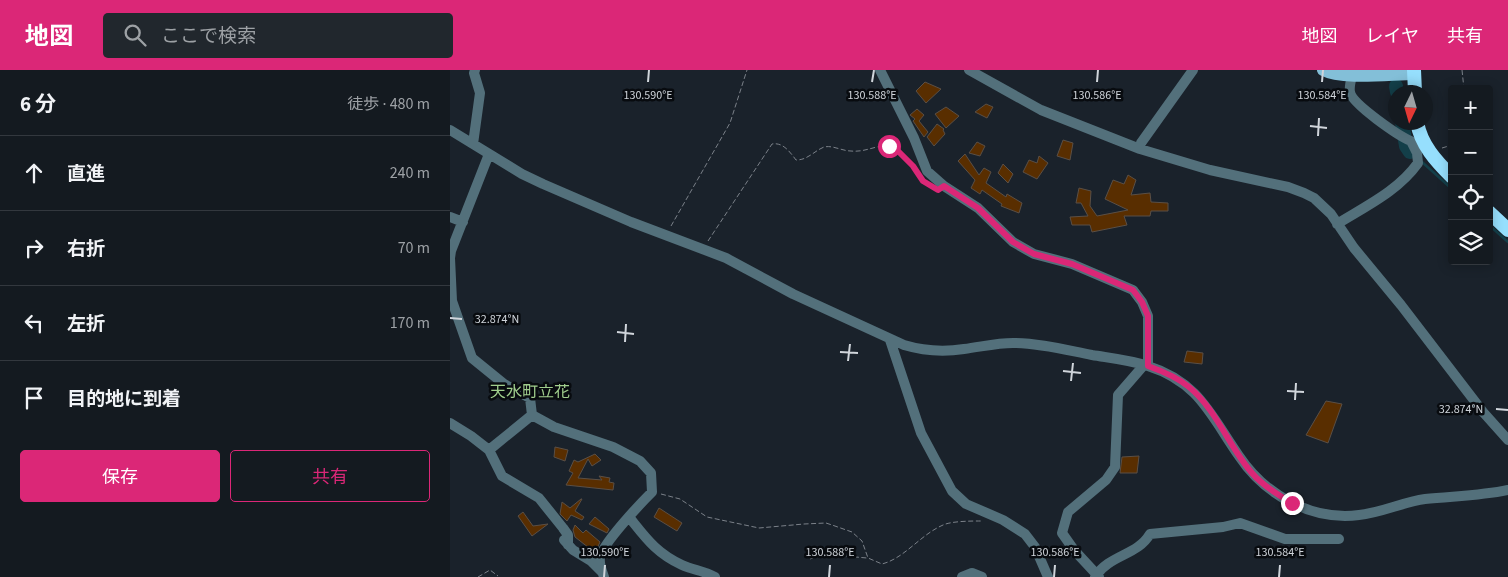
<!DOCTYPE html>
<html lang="ja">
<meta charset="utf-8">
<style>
body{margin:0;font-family:"Source Sans 3","Noto Sans JP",sans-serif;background:#21272d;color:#f1f3f6}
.controls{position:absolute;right:15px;top:15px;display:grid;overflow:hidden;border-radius:5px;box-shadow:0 2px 12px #0003}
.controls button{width:45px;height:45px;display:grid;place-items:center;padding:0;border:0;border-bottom:1px solid #33383e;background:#141a20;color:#f1f3f6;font:25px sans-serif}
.compass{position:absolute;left:938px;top:15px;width:45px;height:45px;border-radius:50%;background:#141a20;box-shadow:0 2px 12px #0003;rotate:185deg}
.stop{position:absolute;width:15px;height:15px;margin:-11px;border:4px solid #db2777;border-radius:50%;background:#fff}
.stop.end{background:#db2777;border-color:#fff;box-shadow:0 1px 5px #0008}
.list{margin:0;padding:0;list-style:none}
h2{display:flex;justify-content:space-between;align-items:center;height:65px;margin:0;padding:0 20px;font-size:21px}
h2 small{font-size:16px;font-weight:400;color:#9da1a5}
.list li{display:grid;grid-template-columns:32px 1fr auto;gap:15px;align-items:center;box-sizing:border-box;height:75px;padding:0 20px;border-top:1px solid #33383e}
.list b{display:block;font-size:19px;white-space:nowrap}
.list em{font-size:16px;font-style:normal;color:#9da1a5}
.actions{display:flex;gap:10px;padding:15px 20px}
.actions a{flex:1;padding:11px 0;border:1px solid #db2777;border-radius:5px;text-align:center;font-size:18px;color:#db2777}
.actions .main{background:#db2777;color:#fff}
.icon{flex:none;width:28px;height:28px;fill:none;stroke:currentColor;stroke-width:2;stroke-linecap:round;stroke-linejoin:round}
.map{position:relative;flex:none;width:1058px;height:507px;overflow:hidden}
header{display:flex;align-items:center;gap:30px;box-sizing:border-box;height:70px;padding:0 25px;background:#db2777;color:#fff}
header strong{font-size:24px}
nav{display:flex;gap:28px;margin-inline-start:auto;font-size:18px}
.search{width:350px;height:45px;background:#21272d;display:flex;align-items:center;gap:12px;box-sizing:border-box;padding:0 18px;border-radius:5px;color:#9da1a5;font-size:19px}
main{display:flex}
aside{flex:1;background:#141a20}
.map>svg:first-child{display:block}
</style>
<header>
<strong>地図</strong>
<div class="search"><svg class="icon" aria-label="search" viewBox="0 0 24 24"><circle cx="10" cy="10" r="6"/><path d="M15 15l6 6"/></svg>ここで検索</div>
<nav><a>地図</a><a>レイヤ</a><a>共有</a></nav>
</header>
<main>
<aside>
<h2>6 分<small>徒歩 · 480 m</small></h2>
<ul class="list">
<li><svg class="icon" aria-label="ahead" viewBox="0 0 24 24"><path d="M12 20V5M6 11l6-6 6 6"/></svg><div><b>直進</b></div><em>240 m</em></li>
<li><svg class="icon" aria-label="right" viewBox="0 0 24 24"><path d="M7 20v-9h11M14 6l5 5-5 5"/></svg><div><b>右折</b></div><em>70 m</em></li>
<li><svg class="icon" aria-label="left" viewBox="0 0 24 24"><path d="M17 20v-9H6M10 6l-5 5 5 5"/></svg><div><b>左折</b></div><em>170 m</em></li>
<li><svg class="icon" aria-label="arrive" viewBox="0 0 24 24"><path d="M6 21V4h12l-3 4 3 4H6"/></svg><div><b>目的地に到着</b></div></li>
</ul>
<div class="actions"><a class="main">保存</a><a>共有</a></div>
</aside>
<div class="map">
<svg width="1058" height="507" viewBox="0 0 1058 507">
<rect width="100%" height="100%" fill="#1a222b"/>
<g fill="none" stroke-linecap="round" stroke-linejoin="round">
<path stroke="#133f49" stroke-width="2.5" d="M 972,92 L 1002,119
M 1039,155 L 1058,172"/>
<path stroke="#133f49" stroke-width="14" d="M 946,16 L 947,22
M 952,52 L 956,76 L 960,82"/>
</g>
<path fill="#592e00" stroke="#5a4f46" d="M 475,12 L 491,19 L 476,33 L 466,21 Z
M 536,34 L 543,37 L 537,48 L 525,42 Z
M 496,37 L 509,46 L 496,58 L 485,44 Z
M 467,39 L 474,45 L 469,51 L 478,62 L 474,67 L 463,51 L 465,49 L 460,45 Z
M 487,54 L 494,59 L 493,60 L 495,64 L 484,76 L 477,67 Z
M 613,70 L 623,73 L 620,90 L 607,86 Z
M 527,72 L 535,76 L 530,86 L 519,83 Z
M 515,84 L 529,105 L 534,98 L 541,102 L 536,113 L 556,127 L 557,124 L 572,133 L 569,143 L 551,136 L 552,134 L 532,120 L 530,124 L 521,118 L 525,110 L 508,91 Z
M 589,86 L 598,93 L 587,109 L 573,102 L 579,90 L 587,93 Z
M 553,94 L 563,104 L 558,113 L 548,103 Z
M 678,105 L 686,110 L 681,125 L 700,123 L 701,132 L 718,133 L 718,141 L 701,141 L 700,146 L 674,146 L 677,155 L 642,162 L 640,155 L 622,155 L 620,147 L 638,146 L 631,133 L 626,133 L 629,118 L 641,121 L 640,136 L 647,146 L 678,140 L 655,129 L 663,110 L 674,114 Z
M 737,281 L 753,283 L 752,294 L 734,292 Z
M 876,331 L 892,334 L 878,373 L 856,365 Z
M 105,377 L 118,380 L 115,391 L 104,387 Z
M 145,384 L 151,390 L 142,396 L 138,389 L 128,408 L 152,410 L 149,406 L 160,408 L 159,412 L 164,413 L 163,420 L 116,415 L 123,403 L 119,401 L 124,390 L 128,392 Z
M 689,386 L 687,403 L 670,403 L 672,387 Z
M 131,429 L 132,429 L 125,441 L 134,447 L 132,450 L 121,445 L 117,451 L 110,444 L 112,432 L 120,438 Z
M 209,438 L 232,453 L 227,461 L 204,447 Z
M 73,442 L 83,456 L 98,454 L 82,466 L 68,446 Z
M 145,447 L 159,459 L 157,463 L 139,454 Z
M 125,455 L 133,463 L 136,460 L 150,472 L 144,485 L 137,481 L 139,478 L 125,467 L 123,460 Z"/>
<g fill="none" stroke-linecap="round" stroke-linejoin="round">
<path stroke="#7b8189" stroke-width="1" stroke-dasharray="5 2.5" stroke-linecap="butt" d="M 1012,0 L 1014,19
M 992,78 L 1002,75
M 221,156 L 280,53 L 297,0
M 258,171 L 322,74 C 333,72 340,82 346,90 C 358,90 364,81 374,77 C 383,75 392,81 401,81 C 411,82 418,79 427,77 C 445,73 458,90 467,102
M 211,424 L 230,429 L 257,447 L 309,458 L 354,454 L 376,453 L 382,455 L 402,462 L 412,471 L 418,488 L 432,494 C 455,488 470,465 493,455 C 502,451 521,451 531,451
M 360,489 L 372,484 L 417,488
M 28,507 L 40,500 L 48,506"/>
<path stroke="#53707b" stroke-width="10" d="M 430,0 L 464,68 L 477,101 L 494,116 L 528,138 L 563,172 L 584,184 L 622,194 L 683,220 L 692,232 L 698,246 L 698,296
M 519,0 L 591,40 L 690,79 L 760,100 L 838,117 L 854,123 L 864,128 L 881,144 L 904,178 L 951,235 L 1033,342 L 1058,370
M 0,60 L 72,104 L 93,114 L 181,152 L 276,188 L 343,224 L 454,275 C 474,281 494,282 514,279 C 531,277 546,273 563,273 C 589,273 616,280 642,285 C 660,288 680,290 698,296 C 749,312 761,346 789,386 C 815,425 862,451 909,445 C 931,443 953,432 975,429 C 1003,426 1031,426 1058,420
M 23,74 L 30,23 L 24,3 L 25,0
M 690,79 L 691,73 L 743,0
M 39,84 L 1,181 L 0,188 L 2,231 L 22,288 L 54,314 L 80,328 L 82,345
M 0,147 L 13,152
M 887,154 C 916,136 948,121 968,93 L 967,83 L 961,71 C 949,66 902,34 900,22 C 899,17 901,10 902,6
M 440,270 L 471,363 L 502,421 L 516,434 L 553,450 L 575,464 L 585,477 L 598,507
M 82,345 L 104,357 L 163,377 L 190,391 L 201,403 L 202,422 C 191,433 151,475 150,488 C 149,494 152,501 154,507
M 0,353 L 21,366 L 39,380 L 52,406 L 89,428 L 113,458 L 118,465 L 118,475
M 39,380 L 82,345
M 179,447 C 196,468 206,483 232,495 C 243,500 255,501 265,507
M 114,470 L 123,480 L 141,491 L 152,502
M 512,507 L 522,503 L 532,507
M 645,507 C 660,484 687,486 700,464 L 773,457 L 790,453 L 835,469 L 889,469
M 649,507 L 624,480 L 612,463 L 618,442 L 656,410 L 665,397 L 668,325 L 694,295"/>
<path stroke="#83bfd8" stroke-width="12" d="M 873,0 C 892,10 941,4 964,4"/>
<path stroke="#96dffd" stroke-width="14" d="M 964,0 L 965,22
M 967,52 C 971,75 986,91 1002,107
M 1039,142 L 1058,160"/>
</g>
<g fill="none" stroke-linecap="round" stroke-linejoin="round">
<path stroke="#db2777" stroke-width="6" d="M 439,76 L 447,80 L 463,96 L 473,111 L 488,120 L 494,116 L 528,138 L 563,172 L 584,184 L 622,194 L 683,220 L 692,232 L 698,246 L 698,296 C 712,301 727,307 739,317 C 767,340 779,377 802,403 C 813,416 828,425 842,433"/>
</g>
<path fill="none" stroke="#d0d5db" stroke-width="2" d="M 198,12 L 199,0M 422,12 L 424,0M 647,12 L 648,0M 872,12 L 873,0M 860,56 L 877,58M 868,66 L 869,48M 0,248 L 12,249M 167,262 L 184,264M 175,272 L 176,254M 390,282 L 408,283M 398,291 L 400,274M 613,301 L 631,303M 621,311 L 623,293M 837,321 L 854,322M 845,330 L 846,313M 1046,339 L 1058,340M 154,507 L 155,495M 379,507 L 380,495M 604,507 L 605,495M 829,507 L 830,495"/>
<g text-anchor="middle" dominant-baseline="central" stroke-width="5" stroke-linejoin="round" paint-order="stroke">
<g font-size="16" fill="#a0ce8d" stroke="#080b0f">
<text x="80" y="322">天水町立花</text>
</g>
</g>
<g font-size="12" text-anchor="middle" fill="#d0d5db" stroke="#080b0f" stroke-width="5" stroke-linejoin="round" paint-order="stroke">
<text x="198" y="29">130.590°E</text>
<text x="422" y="29">130.588°E</text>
<text x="647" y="29">130.586°E</text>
<text x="872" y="29">130.584°E</text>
<text x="47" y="253">32.874°N</text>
<text x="1011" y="343">32.874°N</text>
<text x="155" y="486">130.590°E</text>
<text x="380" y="486">130.588°E</text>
<text x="605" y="486">130.586°E</text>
<text x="830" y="486">130.584°E</text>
</g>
</svg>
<div class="controls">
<button>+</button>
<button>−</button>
<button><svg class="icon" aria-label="locate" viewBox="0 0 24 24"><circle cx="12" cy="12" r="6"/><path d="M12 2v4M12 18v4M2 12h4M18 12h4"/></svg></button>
<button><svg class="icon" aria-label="layers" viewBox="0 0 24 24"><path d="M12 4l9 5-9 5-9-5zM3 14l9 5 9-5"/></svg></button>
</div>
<svg class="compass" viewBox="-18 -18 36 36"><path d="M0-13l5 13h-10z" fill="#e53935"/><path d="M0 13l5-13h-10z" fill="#9da1a5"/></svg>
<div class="stop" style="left:439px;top:76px"></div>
<div class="stop end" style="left:842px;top:433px"></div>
</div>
</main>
